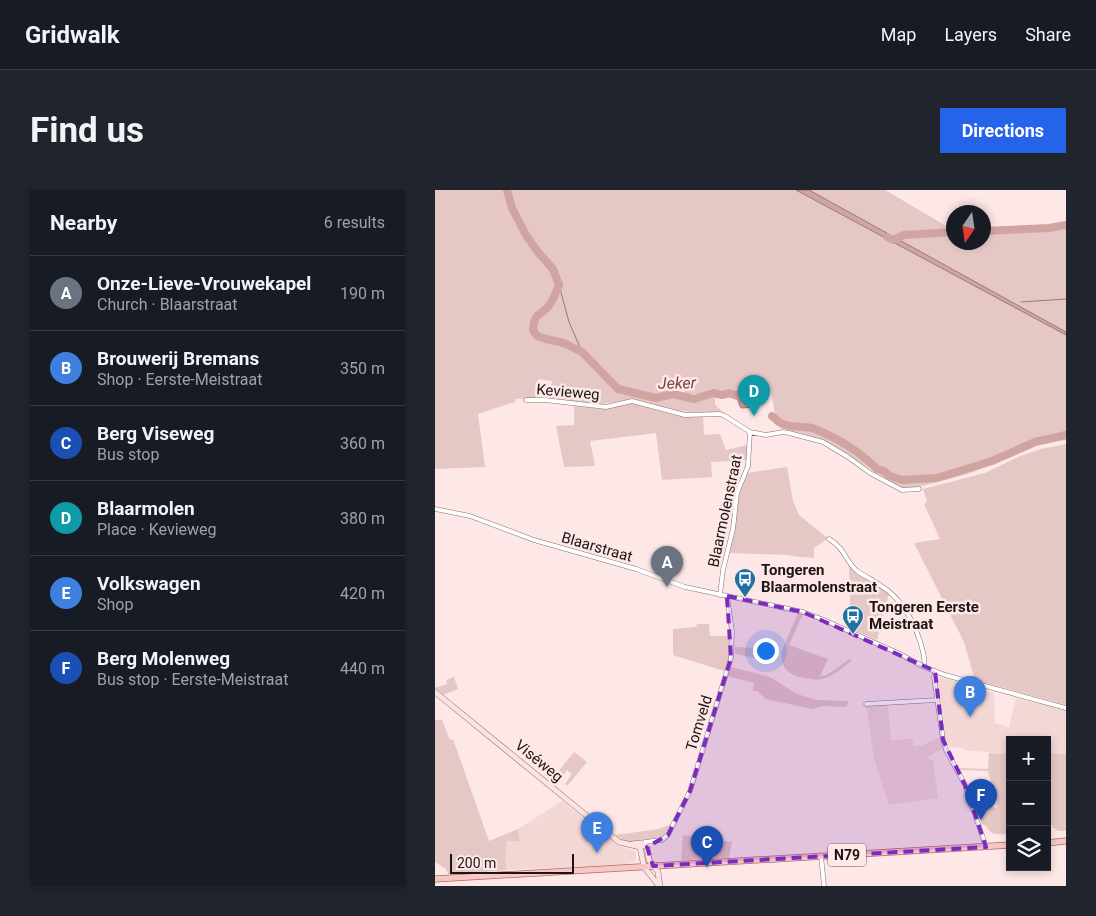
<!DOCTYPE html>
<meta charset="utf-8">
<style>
body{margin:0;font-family:Roboto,sans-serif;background:#20242c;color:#f1f3f6}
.controls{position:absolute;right:15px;bottom:15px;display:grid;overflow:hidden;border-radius:0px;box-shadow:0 2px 8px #0003}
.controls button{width:45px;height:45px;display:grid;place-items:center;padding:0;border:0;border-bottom:1px solid #363941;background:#171b24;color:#f1f3f6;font:25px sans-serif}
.compass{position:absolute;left:511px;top:15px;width:45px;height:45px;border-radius:50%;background:#171b24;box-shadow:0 2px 8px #0003;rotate:193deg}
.scale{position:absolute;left:15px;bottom:12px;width:124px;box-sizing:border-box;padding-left:5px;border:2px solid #1d1514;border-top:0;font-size:14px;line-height:18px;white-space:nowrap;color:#1d1514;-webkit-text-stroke:4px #fde8e7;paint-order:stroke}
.you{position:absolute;left:330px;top:460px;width:18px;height:18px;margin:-12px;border:4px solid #fff;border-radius:50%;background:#1a73e8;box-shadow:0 0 0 8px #1a73e833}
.badge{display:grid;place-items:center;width:32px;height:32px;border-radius:50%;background:#2563eb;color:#fff;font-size:16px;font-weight:700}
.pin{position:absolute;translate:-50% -41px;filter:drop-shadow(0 1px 2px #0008)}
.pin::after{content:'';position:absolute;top:26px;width:18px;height:15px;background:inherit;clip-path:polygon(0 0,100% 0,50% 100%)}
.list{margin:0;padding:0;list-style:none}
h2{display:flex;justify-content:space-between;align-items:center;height:65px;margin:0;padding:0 20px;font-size:21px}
h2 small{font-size:16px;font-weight:400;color:#9ea1a6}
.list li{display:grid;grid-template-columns:32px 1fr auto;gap:15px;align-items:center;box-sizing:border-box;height:75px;padding:0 20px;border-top:1px solid #363941}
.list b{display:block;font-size:19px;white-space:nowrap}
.list p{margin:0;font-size:16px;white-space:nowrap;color:#9ea1a6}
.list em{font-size:16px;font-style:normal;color:#9ea1a6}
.icon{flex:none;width:28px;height:28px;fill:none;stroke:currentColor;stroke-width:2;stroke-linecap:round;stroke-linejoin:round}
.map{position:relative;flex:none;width:631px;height:696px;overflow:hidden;border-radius:0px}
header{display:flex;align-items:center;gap:30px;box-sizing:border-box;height:70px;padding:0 25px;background:#171b24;border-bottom:1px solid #363941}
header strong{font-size:24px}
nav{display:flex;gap:28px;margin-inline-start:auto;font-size:18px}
.intro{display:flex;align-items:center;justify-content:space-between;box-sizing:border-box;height:120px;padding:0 30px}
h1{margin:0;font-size:35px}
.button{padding:12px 22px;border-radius:0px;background:#2563eb;color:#fff;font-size:18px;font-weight:700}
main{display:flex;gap:30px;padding:0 30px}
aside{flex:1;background:#171b24;border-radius:0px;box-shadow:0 2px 8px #0003}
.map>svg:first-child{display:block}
</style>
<header>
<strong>Gridwalk</strong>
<nav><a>Map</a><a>Layers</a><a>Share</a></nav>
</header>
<div class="intro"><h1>Find us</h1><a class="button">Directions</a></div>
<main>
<aside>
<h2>Nearby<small>6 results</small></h2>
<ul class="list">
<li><span class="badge" style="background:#6b7280">A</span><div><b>Onze-Lieve-Vrouwekapel</b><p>Church · Blaarstraat</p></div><em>190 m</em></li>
<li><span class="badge" style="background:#3f7fe0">B</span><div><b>Brouwerij Bremans</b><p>Shop · Eerste-Meistraat</p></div><em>350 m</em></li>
<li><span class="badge" style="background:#1a4fb4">C</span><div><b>Berg Viseweg</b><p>Bus stop</p></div><em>360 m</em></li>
<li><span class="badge" style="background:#0f9aa8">D</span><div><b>Blaarmolen</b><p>Place · Kevieweg</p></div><em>380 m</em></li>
<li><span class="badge" style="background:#3f7fe0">E</span><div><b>Volkswagen</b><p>Shop</p></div><em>420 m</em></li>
<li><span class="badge" style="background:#1a4fb4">F</span><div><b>Berg Molenweg</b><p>Bus stop · Eerste-Meistraat</p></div><em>440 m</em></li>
</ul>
</aside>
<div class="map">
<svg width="631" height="696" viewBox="0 0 631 696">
<rect width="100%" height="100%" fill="#fde8e7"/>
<path fill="#f2d7d5" d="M 505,487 L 559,503 L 560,533 L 574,537 L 581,508 L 631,520 L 631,564 L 612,563 L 612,550 L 575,550 L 575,560 L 572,560 L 571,564 L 530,560 L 526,558 L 514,557 L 509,545 L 501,495 L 502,490 Z
M 431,515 L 453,515 L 456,550 L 477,549 L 479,556 L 488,555 L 505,547 L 508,558 L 493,567 L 494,570 L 498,570 L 503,608 L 454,615 L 439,568 Z
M 127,611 L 184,656 L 201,661 L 201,669 L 198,672 L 189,675 L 72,680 L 70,670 L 72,650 L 85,651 L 83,639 Z"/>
<path fill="#e5c7c5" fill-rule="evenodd" d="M 0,0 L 361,0 L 631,145 L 631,250 L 604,255 L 536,283 L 480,298 L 466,298 L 394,253 L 369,244 L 345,238 L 346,231 L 340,224 L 336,201 L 310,193 L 306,202 L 301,203 L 300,205 L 301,206 L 290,209 L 280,207 L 280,214 L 289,224 L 244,221 L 200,209 L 166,214 L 114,208 L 117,191 L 103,189 L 101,208 L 80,209 L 80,212 L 43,224 L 50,277 L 0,279 ZM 248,199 L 251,204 L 265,204 L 277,199 L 279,206 L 270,209 L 264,205 L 247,209 L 240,207 L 231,207 L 223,210 L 221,207 Z
M 374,0 L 450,0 L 518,40 L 468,43 L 459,47 Z
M 631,39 L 631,142 L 463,49 C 482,45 500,48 518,45 L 518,52 L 548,52 L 549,44 Z
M 195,213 L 243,226 L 268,227 L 269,245 L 285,244 L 291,260 L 312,255 L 311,270 L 276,272 L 277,287 L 227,290 L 221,243 L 155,251 L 160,276 L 129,277 L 121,236 L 139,235 L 139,216 L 166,219 Z
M 631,254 L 631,515 L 540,490 L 529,452 L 479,353 L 505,349 L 489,314 L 492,311 L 488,299 L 550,283 L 583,267 L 606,259 Z
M 352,277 L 358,311 L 364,325 L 406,359 L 416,377 L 454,403 L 442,450 L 416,439 L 414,377 L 410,366 L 392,349 L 379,358 L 379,368 L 356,366 L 355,365 L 293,363 L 302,311 L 312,283 Z
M 363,423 L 368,424 L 354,455 L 393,469 L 385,486 L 392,485 L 416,468 L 416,471 C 408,477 400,485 390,488 C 383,491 377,489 370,488 C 355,486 346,479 346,463 Z
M 262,434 L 274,434 L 275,446 L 294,446 L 295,466 L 289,481 L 238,465 L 238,439 L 261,437 Z
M 335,454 L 335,471 L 300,464 L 300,457 L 321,458 Z
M 296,477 L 335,487 L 362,504 L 382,510 L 413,511 L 412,517 L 389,516 L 377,519 L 331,509 L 322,501 L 318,501 L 319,493 L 292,486 Z
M 19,487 L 23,499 L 8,505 L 0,498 L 12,494 L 11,490 Z
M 0,530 L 7,530 L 15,550 L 18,549 L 54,651 L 83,639 L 85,651 L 72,651 L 70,670 L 72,680 L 14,685 L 11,679 L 0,672 Z
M 572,560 L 575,560 L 575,644 C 563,644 557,647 551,636 L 547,634 L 540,613 L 562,618 L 561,597 L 543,598 L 542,595 L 556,592 L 553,581 L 525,580 L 524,578 L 553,579 L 554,563 L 571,564 Z
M 139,562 L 152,572 L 132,596 L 130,594 L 137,584 L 132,580 L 127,587 L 122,583 Z
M 612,563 L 631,564 L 631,641 L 623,641 L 616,635 L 612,635 Z
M 236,634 L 231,643 L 226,647 L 196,652 L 191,652 L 180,645 L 224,639 Z
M 248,645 L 297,652 L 294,668 L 246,670 Z"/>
<path fill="#d0a4a1" stroke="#9a7977" d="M 361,0 L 374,0 L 631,142 L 631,145 Z
M 312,196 L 315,196 L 325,207 L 325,213 L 322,217 L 306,218 C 303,214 304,208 300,205 L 301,202 L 311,201 Z"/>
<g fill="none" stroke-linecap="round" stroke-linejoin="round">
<path stroke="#9a7977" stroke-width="1" d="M 124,95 L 134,132 L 147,162
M 586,112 L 631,109"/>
<path stroke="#d0a4a1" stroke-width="8" d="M 72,0 L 77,18 L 91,45 L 102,61 L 118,79 L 124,95 C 121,101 119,109 115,114 C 108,126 99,120 98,140 L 102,146 L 111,149 L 129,153 L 147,162 L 183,199 L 221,208 L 238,204 L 259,209 L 278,203 L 287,205 L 294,203 L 308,208
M 548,41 L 614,38 L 631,35
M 452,47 L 458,50 L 469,45 L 518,42
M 337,226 C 340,228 343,232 346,233 C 356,239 369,235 380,239 C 402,248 425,262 442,279 L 449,281 L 455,286 L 467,290 L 502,288 L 557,271 L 600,252 L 631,245"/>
<g stroke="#86706e" stroke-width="5">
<path id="street" d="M 91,210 L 110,210 L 171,217 L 197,211 L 250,225 L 285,224 L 290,226 L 315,242 L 331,245 L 348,242 L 354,243 L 388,252 L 413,267 L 435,283 L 467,300 L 484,299
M 0,319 L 35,326 L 99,350 L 201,379 L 250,397 L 368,422 L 389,430 L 465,464 L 489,477 L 510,485 L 631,518
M 394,349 C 410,358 410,371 422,381 C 429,386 438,390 445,395 C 466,408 477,428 485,451 C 487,459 491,468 489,477
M 285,405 L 288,380 L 298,339 L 302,303 L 313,276 L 315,242
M 500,481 L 499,487 L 508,550 L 511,560 L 530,595 L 551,657
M 431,514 L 502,510
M 207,656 L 210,652 L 227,650 L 233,645 L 255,601 L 296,468 L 297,441 L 292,406
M 386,666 L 389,696"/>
</g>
<g stroke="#86706e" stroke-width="6">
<path id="secondary" d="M 0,502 L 184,652 L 205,657 L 209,677 L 224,696
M 197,654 L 205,653 L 212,657 L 214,670 L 223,682 L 225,696"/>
</g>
<g stroke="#a96f6c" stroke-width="7">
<path id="primary" d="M 612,653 L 631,651
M 0,689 L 575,655"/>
</g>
<use href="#street" stroke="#fff" stroke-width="4"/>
<use href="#secondary" stroke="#fce2e1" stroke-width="5"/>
<use href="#primary" stroke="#f8c6c4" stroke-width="5.5"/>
</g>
<path fill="#7b2cbf" fill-opacity="0.2" stroke="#7b2cbf" stroke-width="4" stroke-dasharray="10 6" stroke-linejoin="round" d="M 292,406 L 368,422 L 500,481 L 508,550 L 530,595 L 551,657 L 218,676 L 212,657 L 233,645 L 255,601 L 296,468 Z"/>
<defs>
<g id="bus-pin" transform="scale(1.125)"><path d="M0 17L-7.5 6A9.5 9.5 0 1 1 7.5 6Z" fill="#2070a2" stroke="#fde8e7"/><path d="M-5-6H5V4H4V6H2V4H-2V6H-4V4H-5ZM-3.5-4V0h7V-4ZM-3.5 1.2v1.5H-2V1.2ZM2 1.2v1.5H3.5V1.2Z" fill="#fff"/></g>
</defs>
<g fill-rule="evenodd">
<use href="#bus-pin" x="310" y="389"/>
<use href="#bus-pin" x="418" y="426"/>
</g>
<g text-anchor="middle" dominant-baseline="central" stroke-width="5" stroke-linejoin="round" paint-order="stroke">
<rect fill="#fde8e7" stroke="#605453" stroke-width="1" x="393" y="653.5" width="38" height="23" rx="4"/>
<g font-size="14" font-weight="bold" fill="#1d1514">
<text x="412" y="665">N79</text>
</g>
<g font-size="15" fill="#1d1514" stroke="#fde8e7">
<text transform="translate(133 202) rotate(5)">Kevieweg</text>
<text transform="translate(290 321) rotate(-78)">Blaarmolenstraat</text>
<text transform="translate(162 357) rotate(16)">Blaarstraat</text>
<text transform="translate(264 533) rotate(-73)">Tomveld</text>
<text transform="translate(104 571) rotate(39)">Viséweg</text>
</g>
<g font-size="15" font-weight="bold" fill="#1d1514" stroke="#fde8e7" text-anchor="start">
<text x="326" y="380">Tongeren<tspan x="326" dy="17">Blaarmolenstraat</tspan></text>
<text x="434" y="417">Tongeren Eerste<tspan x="434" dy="17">Meistraat</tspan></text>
</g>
<g font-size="16" font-style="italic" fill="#7b403e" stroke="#fde8e7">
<text transform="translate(242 193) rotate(-1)">Jeker</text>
</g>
</g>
</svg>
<div class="controls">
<button>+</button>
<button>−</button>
<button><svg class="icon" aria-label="layers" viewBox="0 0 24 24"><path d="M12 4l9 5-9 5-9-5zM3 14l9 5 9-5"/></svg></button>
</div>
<svg class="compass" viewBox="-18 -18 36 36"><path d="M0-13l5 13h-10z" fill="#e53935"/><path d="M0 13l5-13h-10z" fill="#9ea1a6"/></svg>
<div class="scale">200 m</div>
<div class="you"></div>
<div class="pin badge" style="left:232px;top:397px;background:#6b7280">A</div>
<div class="pin badge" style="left:535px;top:527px;background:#3f7fe0">B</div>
<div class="pin badge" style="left:272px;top:677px;background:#1a4fb4">C</div>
<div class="pin badge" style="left:319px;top:226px;background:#0f9aa8">D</div>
<div class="pin badge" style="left:162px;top:663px;background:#3f7fe0">E</div>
<div class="pin badge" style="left:546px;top:630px;background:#1a4fb4">F</div>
</div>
</main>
